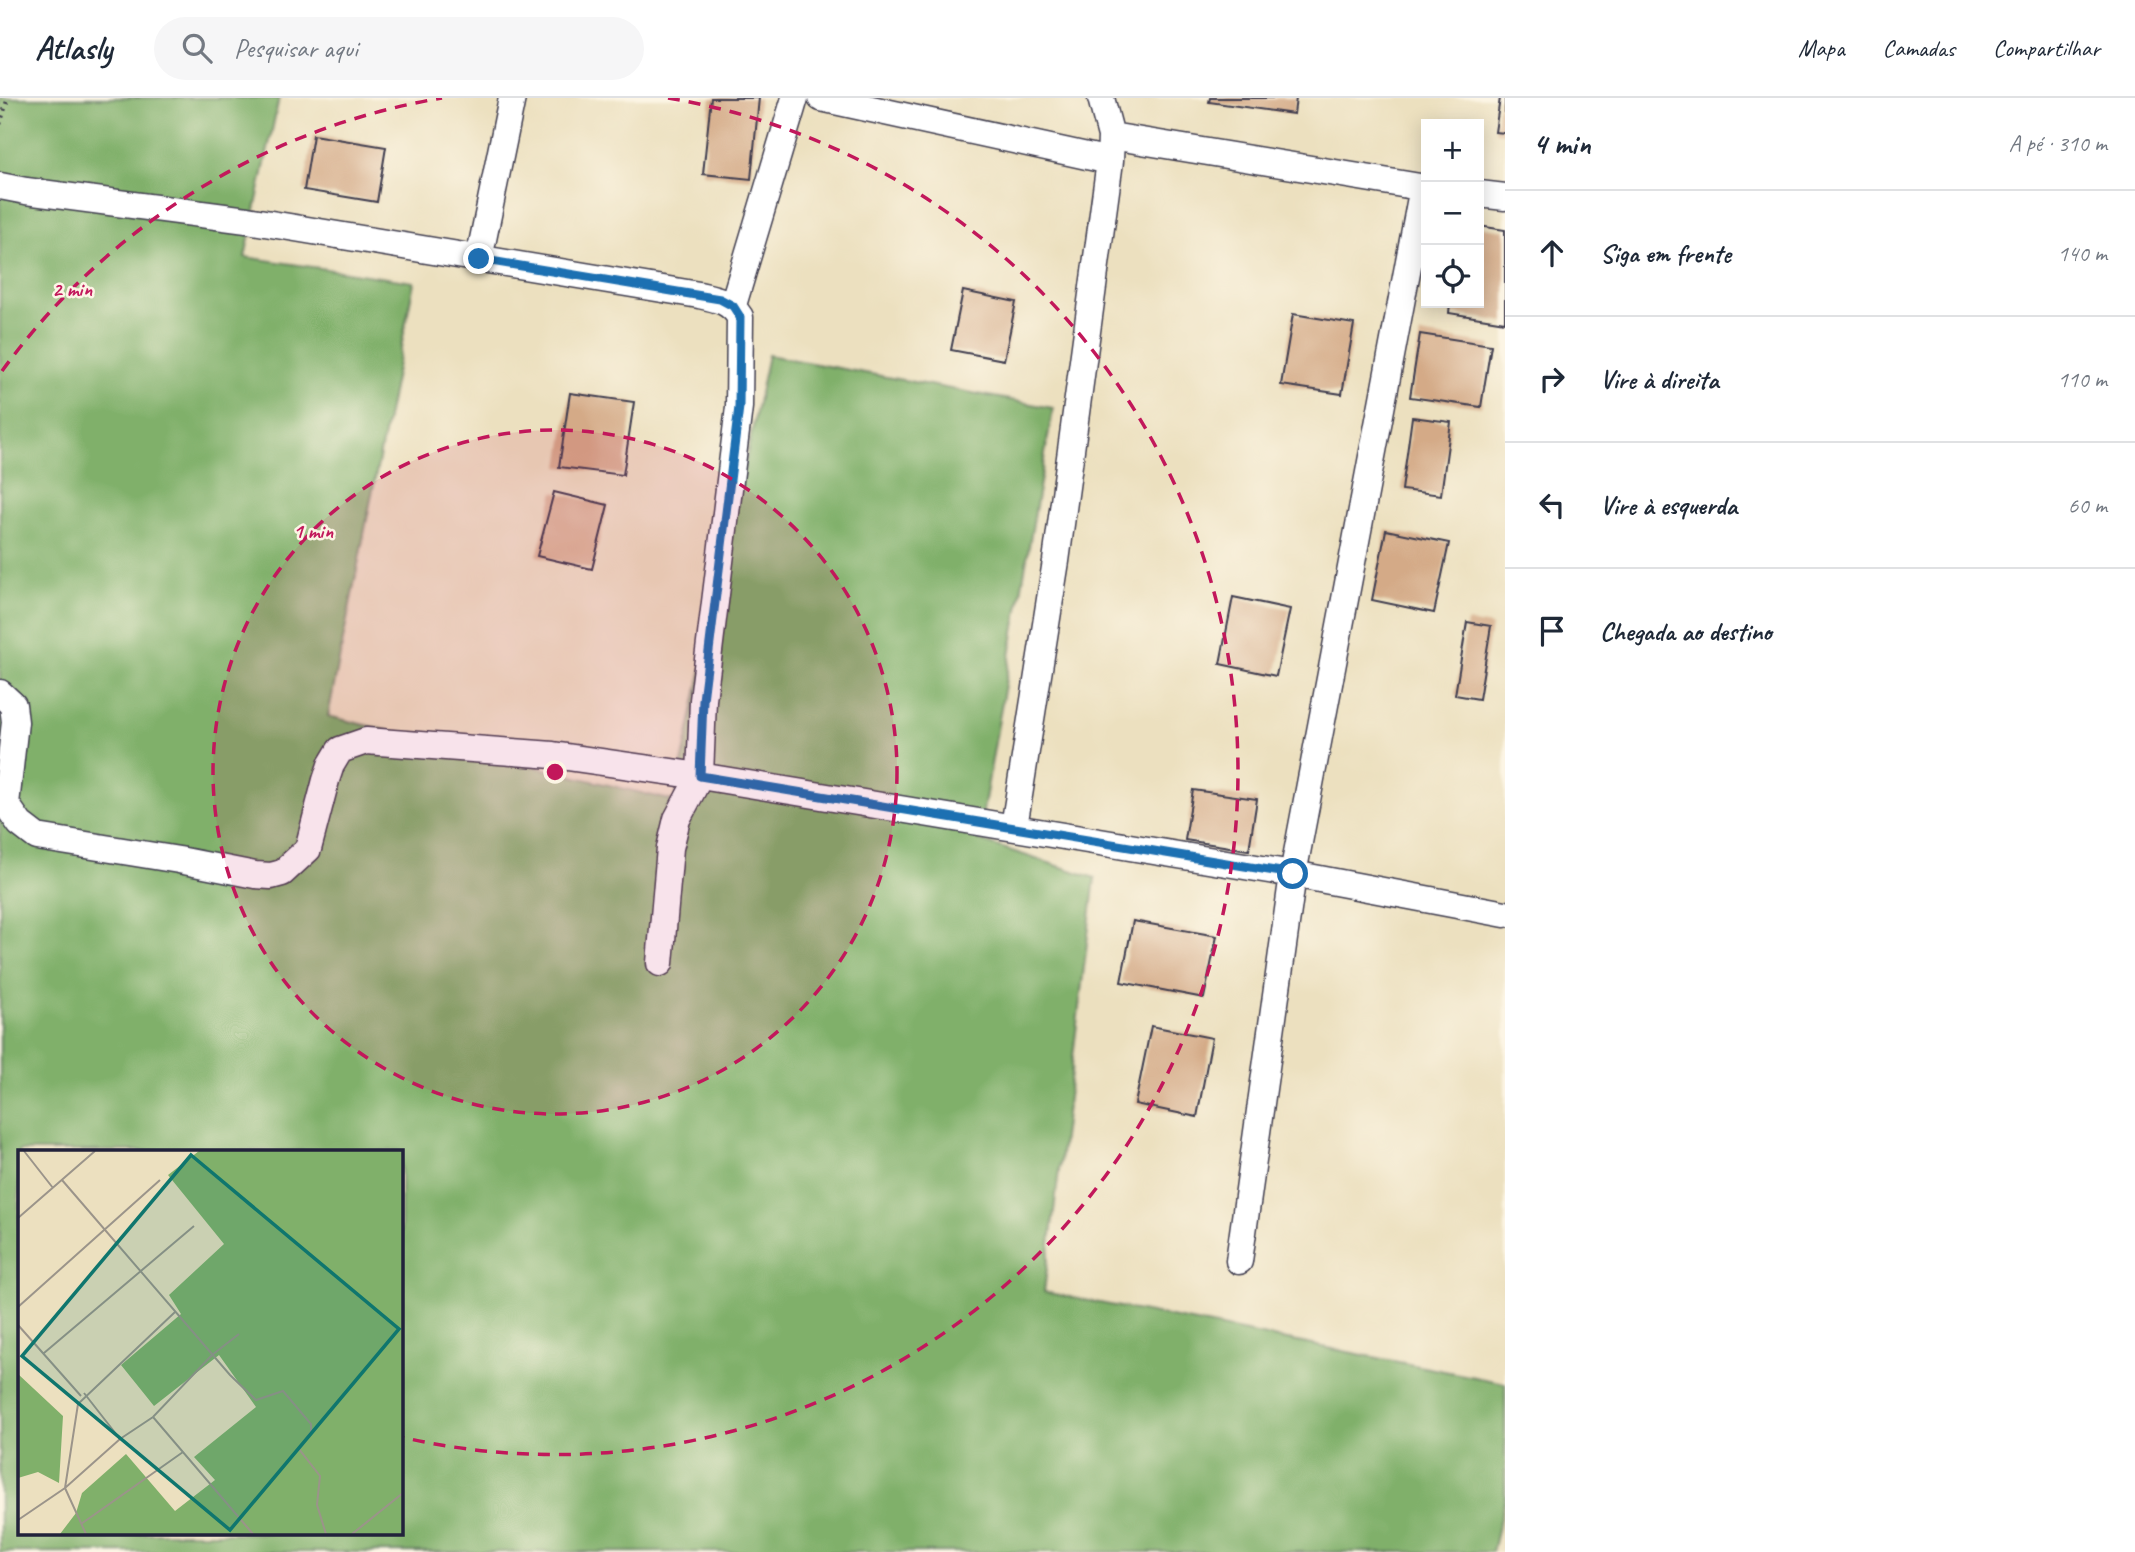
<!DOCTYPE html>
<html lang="pt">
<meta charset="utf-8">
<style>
body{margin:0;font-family:Caveat,sans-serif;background:#f6f6f7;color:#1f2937}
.controls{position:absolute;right:21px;top:21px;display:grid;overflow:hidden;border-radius:0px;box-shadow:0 4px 18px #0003}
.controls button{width:63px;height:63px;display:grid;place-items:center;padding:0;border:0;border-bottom:2px solid #e0e1e3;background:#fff;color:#1f2937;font:35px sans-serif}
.stop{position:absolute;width:21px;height:21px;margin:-16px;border:5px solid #1f6fb2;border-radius:50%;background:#fff}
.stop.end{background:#1f6fb2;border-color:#fff;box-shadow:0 2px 7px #0008}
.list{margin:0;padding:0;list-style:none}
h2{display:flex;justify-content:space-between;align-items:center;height:91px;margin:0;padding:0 28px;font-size:30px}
h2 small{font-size:23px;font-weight:400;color:#747a83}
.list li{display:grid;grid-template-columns:46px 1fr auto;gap:21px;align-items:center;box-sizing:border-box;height:126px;padding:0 28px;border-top:2px solid #e0e1e3}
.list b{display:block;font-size:26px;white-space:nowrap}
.list em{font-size:23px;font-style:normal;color:#747a83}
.icon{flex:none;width:38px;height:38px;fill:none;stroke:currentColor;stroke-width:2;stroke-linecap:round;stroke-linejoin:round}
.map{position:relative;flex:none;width:1505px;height:1454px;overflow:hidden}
header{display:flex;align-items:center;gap:42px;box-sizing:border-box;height:98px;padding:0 35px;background:#fff;border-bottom:2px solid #e0e1e3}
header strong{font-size:33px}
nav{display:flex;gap:38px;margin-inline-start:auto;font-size:24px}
.search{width:490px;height:63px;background:#f6f6f7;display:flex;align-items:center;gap:18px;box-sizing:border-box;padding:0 24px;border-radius:38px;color:#747a83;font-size:26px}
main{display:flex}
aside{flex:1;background:#fff}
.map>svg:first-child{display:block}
</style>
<header>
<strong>Atlasly</strong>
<div class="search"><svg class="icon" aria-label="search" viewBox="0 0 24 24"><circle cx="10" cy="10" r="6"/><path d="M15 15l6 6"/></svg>Pesquisar aqui</div>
<nav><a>Mapa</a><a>Camadas</a><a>Compartilhar</a></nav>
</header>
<main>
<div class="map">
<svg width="1505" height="1454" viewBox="0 0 1505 1454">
<rect width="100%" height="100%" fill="#fcf5e5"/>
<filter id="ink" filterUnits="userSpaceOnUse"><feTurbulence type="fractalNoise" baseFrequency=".0143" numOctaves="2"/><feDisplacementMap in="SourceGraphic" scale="14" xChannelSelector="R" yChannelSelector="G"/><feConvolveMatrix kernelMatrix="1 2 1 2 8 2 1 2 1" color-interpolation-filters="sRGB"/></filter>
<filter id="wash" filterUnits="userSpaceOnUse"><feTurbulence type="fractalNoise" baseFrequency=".00686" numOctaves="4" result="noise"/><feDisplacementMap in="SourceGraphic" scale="28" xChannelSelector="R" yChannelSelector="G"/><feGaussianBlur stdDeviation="1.57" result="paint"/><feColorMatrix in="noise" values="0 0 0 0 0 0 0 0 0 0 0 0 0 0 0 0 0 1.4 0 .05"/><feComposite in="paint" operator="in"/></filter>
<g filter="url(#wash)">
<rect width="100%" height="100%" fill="#ece0bf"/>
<path fill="#80b06a" stroke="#516952" stroke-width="2" fill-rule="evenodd" d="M 0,0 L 279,0 L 245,159 L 414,184 L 328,618 L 674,703 L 768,257 L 1053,310 L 978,742 L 1095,780 L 1044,1194 L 1505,1285 L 1505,1399 L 1492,1454 L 0,1454 ZM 19,1053 L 401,1053 L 401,1435 L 19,1435 Z"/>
<g id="blocks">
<path fill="#d4aa87" d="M 711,0 L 759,0 L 751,81 L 703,76 Z
M 1210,0 L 1296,0 L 1294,16 L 1209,4 Z
M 1500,0 L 1505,0 L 1505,35 L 1495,34 Z
M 313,37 L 386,49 L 377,104 L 304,92 Z
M 1479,128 L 1505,132 L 1505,224 L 1449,215 L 1450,205 L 1479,205 Z
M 963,193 L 1016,204 L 1004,262 L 951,252 Z
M 1293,216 L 1354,226 L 1342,296 L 1281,287 Z
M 1420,236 L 1491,247 L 1481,309 L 1410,299 Z
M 570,295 L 634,304 L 623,377 L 559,369 Z
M 1412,319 L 1451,324 L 1441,397 L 1402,392 Z
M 554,394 L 608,407 L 592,471 L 537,458 Z
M 1386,432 L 1449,445 L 1434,515 L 1372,502 Z
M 1233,499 L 1290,511 L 1276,578 L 1220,566 Z
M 1467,524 L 1491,528 L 1479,601 L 1455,597 Z
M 1193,692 L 1257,701 L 1249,752 L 1185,742 Z
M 1133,823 L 1217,838 L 1204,900 L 1121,884 Z
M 1151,928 L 1212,940 L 1197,1019 L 1135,1006 Z"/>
</g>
</g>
<g filter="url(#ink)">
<use href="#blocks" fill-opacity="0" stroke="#403e4f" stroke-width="2"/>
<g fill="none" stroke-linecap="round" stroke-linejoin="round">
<g stroke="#403e4f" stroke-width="29">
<path id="street" d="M 821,0 L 1110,63
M 1111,38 L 1426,90
M 0,88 L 26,93 L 247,122 L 699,197 C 718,201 730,203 740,219 L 739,309 L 703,602 L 700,678 L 677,721 L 670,750 L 660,865
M 1479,96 L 1505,99
M 479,161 L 512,0
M 733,207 L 795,0
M 0,595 L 13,607 L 15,624 L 6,706 L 20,726 L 37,739 L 179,762 L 255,777 L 271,778 L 282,775 L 308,751 L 326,682 L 331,667 L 340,652 L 366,643 L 553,657 L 700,678 L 1293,776 L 1505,816
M 1014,729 L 1056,463 L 1110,63 L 1111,38 L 1101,0
M 1239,1163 L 1293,776 L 1423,89"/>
</g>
<path stroke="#403e4f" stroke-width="4.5" stroke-dasharray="2 5" stroke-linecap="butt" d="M 0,26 L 8,0"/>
<use href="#street" stroke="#fff" stroke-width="26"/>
</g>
</g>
<g fill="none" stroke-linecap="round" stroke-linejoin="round" filter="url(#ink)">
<path stroke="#1f6fb2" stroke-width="9" d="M 479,161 L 720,201 L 733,208 L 740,219 L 739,309 L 703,602 L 700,678 L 1293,776"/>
</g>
<circle cx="555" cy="674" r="342" fill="#c2185b" fill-opacity=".12"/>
<g fill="none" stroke="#c2185b" stroke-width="3.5" stroke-dasharray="12 9">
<circle cx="555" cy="674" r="342"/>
<path d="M2 273A683 683 0 0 1 442 0M668 0A683 683 0 1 1 401 1339"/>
</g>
<g transform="translate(18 1052)">
<rect width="385" height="385" fill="#ece0bf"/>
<path d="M 181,1 L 385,1 L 385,384 L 42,384 L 58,363 L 64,343 L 108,304 L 157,361 L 197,330 L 176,307 L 238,257 L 201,205 L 136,256 L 103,215 L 163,164 L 151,145 L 206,94 L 150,25 ZM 0,224 L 45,266 L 41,333 L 20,322 L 0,328 Z" fill="#80b06a"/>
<path fill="none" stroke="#9b948a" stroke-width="2" d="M 6,1 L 35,38M 44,30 L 212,225 L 238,250 L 265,241 L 293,274 L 293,282 L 281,299 L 302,326 L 299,355 L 308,384M 0,68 L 77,1M 0,157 L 142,30M 0,175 L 63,246M 26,203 L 176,76M 66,243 L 102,289 L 135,267 L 194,205 L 221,184M 135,267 L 235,384M 0,370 L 47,338 L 102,289M 63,374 L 165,302M 68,384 L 47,338 L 60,254 L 157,162M 334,384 L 385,343"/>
<path fill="#0f766e" fill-opacity="0.15" stroke="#0f766e" stroke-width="3.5" d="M 173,5 L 381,179 L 212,380 L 4,206 Z"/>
<rect width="385" height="385" fill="none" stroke="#22223b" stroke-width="3.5"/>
</g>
<circle cx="555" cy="674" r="10" fill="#c2185b" stroke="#fcf5e5" stroke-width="3.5"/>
<g font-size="21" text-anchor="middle" font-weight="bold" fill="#c2185b" stroke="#fcf5e5" stroke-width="5" stroke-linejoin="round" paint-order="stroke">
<text x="72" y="198">2 min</text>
<text x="313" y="440">1 min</text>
</g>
</svg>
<div class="controls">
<button>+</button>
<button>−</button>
<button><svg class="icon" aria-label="locate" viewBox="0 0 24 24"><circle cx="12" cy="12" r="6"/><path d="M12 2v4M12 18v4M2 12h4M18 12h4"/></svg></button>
</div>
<div class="stop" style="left:1293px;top:776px"></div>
<div class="stop end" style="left:479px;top:161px"></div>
</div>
<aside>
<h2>4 min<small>A pé · 310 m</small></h2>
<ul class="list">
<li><svg class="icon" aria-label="ahead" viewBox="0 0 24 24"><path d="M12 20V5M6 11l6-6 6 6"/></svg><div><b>Siga em frente</b></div><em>140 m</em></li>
<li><svg class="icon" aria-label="right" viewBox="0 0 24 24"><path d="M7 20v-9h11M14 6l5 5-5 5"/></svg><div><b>Vire à direita</b></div><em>110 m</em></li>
<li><svg class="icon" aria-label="left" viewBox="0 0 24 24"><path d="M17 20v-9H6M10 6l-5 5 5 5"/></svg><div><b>Vire à esquerda</b></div><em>60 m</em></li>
<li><svg class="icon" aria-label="arrive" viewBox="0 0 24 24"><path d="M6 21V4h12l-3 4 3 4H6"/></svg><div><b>Chegada ao destino</b></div></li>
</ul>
</aside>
</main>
